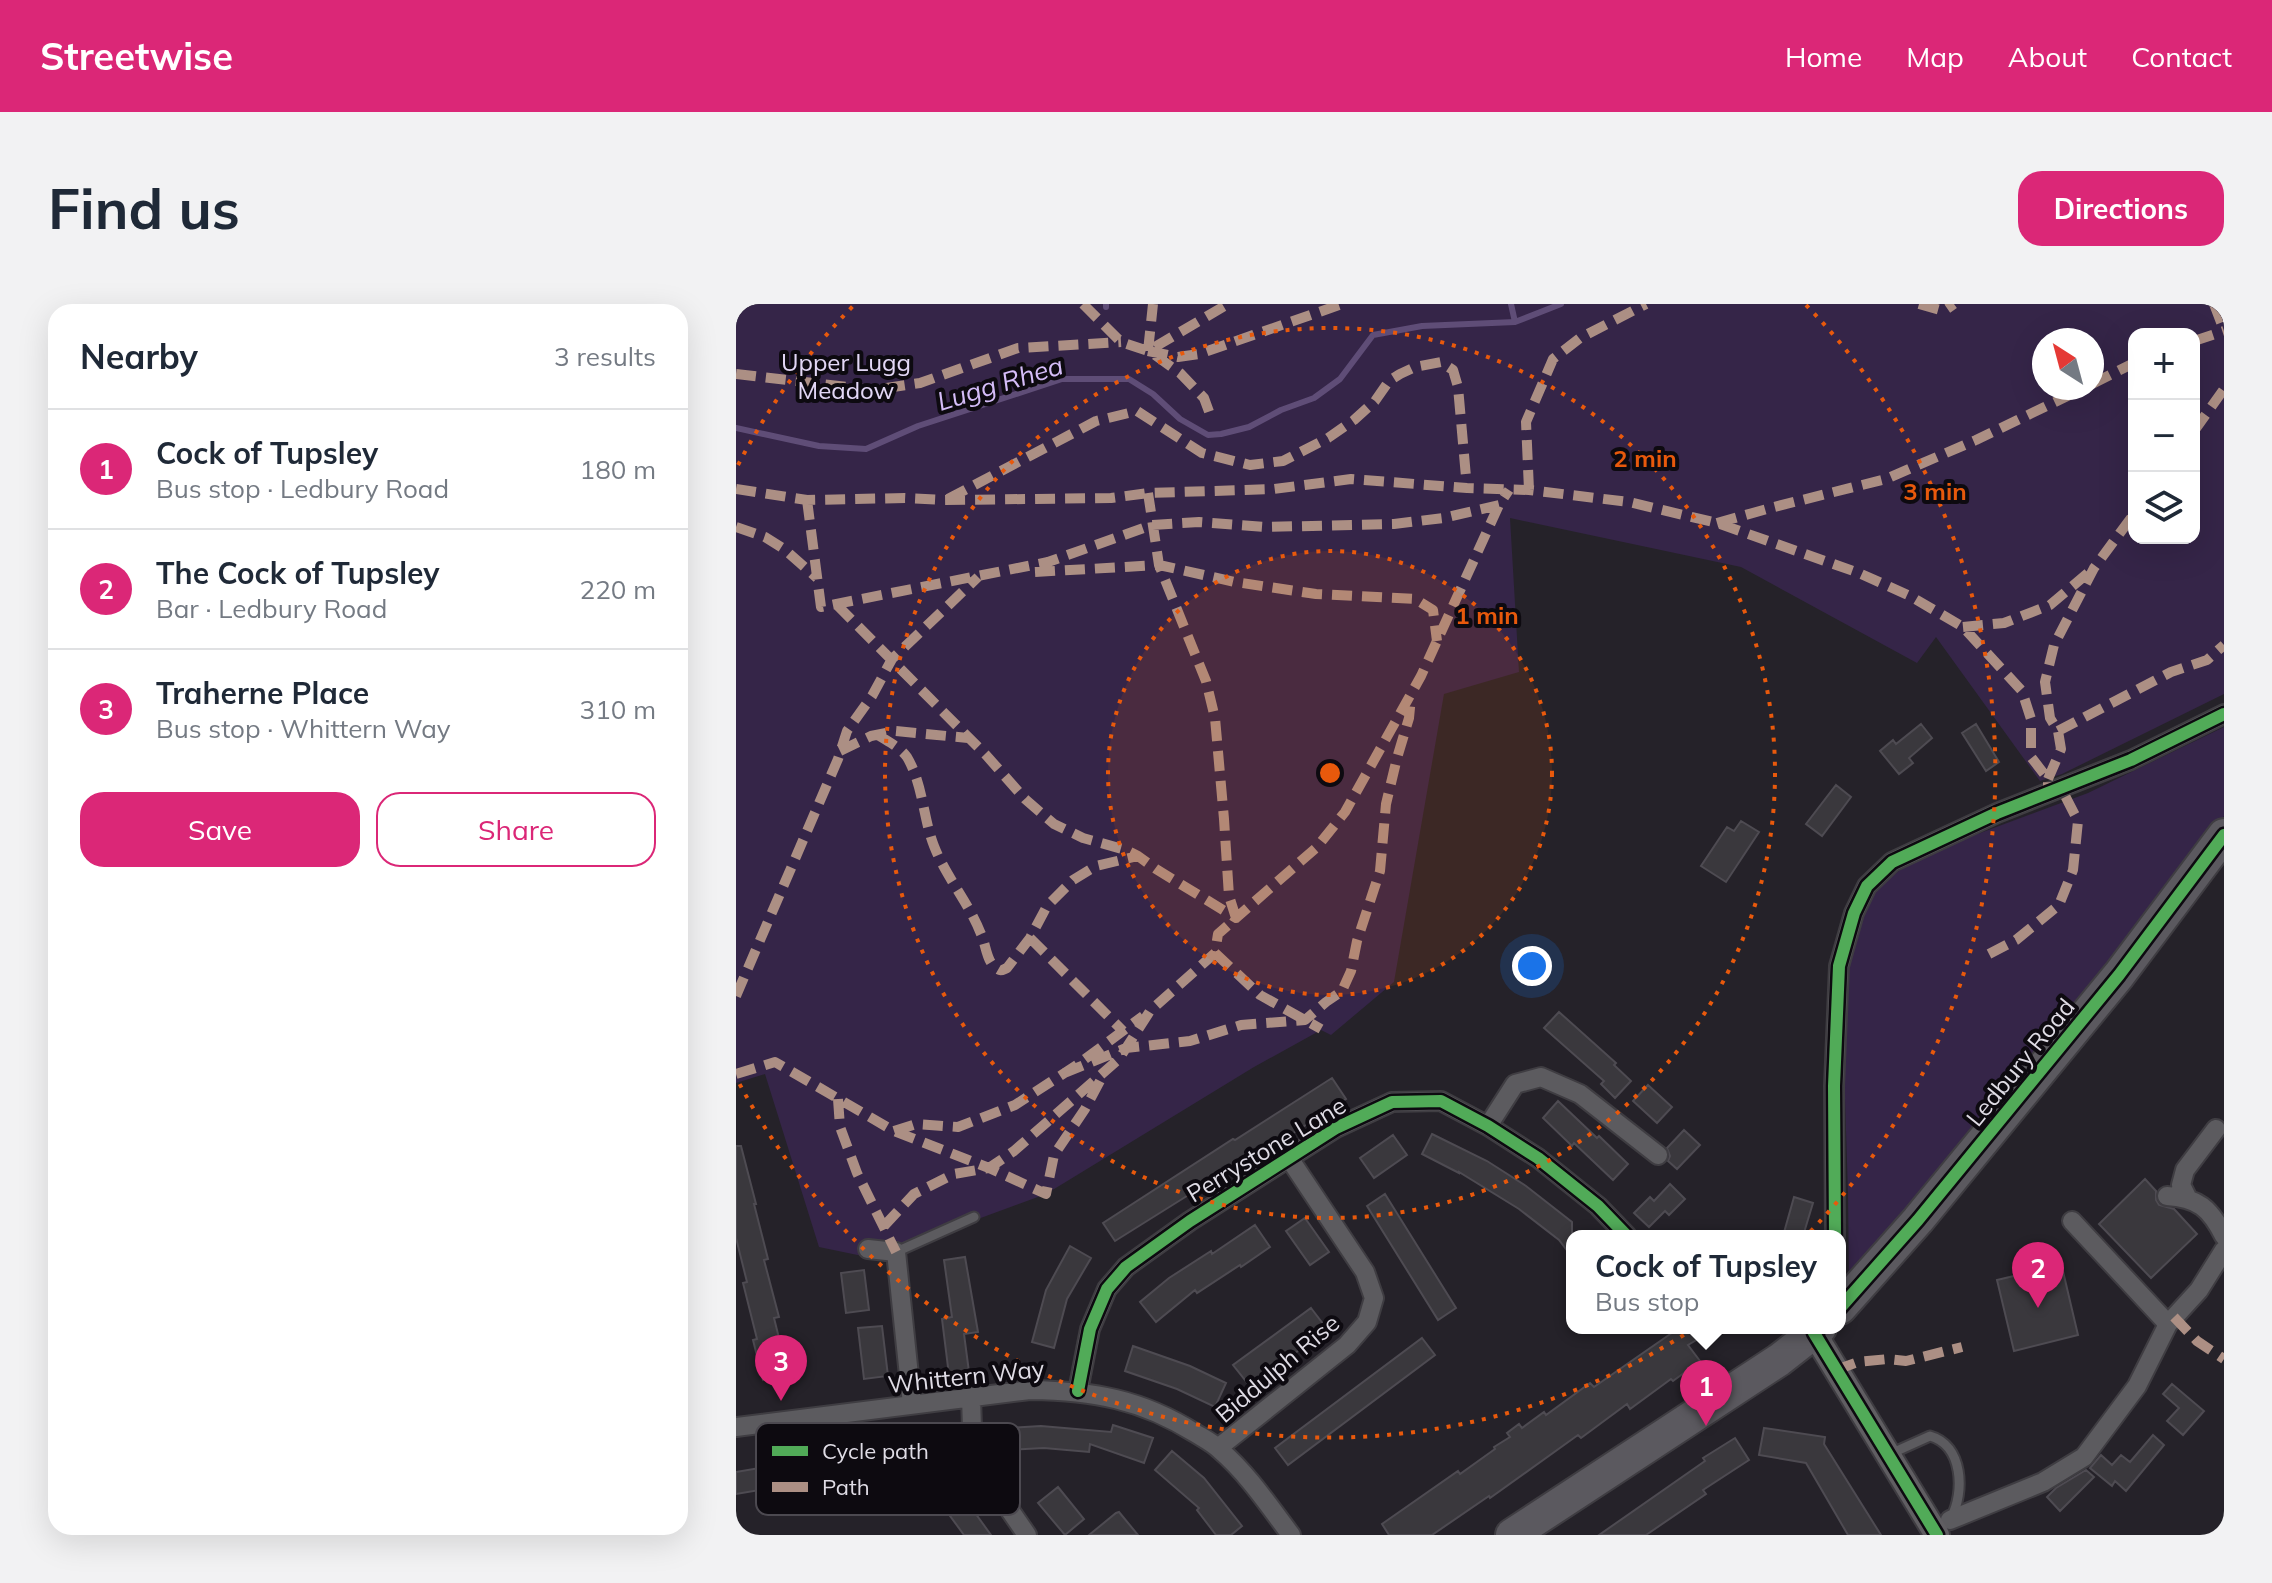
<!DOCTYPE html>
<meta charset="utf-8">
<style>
body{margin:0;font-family:Mulish,sans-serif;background:#f2f2f3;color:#1f2937}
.controls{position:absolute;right:24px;top:24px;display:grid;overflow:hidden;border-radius:16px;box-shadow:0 8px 32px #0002}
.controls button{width:72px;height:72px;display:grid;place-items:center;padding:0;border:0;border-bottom:2px solid #e0e1e3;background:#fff;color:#1f2937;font:40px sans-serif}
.compass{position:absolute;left:1296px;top:24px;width:72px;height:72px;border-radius:50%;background:#fff;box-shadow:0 8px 32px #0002;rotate:324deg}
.you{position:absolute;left:796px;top:662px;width:28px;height:28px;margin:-20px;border:6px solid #fff;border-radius:50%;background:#1a73e8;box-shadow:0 0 0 12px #1a73e833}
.badge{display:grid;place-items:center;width:52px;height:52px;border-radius:50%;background:#db2777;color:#fff;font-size:26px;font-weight:700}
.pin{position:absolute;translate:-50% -66px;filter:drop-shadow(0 2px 4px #0008)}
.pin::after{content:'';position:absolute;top:42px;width:28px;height:24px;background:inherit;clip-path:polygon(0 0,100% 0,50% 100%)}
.popup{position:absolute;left:830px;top:926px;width:280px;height:104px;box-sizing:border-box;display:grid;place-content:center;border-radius:16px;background:#fff;filter:drop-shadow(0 2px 6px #0005);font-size:26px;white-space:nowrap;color:#747a83}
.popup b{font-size:30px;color:#1f2937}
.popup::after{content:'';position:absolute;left:50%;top:100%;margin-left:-16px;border:16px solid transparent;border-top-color:#fff}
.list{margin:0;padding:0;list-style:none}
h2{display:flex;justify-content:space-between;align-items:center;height:104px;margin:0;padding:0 32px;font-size:34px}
h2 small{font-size:26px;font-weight:400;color:#747a83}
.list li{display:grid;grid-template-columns:52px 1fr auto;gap:24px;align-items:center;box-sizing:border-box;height:120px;padding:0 32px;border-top:2px solid #e0e1e3}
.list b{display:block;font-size:30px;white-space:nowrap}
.list p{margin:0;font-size:26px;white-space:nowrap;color:#747a83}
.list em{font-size:26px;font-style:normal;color:#747a83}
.actions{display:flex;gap:16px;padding:24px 32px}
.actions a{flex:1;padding:18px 0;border:2px solid #db2777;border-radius:24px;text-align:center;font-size:28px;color:#db2777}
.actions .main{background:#db2777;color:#fff}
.icon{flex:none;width:44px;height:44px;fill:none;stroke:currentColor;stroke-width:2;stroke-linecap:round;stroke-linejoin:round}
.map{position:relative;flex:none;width:1488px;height:1231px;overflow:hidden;border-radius:24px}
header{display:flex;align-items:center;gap:48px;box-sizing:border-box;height:112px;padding:0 40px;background:#db2777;color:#fff}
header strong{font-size:38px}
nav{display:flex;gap:44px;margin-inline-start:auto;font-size:28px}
.intro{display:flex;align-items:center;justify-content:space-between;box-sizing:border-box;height:192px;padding:0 48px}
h1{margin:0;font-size:56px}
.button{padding:20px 36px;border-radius:24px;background:#db2777;color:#fff;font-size:28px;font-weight:700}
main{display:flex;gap:48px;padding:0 48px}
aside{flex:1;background:#fff;border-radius:24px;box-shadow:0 8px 32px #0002}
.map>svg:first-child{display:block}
</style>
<header>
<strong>Streetwise</strong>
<nav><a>Home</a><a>Map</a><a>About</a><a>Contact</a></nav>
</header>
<div class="intro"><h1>Find us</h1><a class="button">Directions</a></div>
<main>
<aside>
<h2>Nearby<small>3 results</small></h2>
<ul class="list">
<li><span class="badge">1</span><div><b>Cock of Tupsley</b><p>Bus stop · Ledbury Road</p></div><em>180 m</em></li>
<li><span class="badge">2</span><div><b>The Cock of Tupsley</b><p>Bar · Ledbury Road</p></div><em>220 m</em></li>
<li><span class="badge">3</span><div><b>Traherne Place</b><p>Bus stop · Whittern Way</p></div><em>310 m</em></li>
</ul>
<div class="actions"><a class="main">Save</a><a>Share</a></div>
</aside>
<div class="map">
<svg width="1488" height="1231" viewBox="0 0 1488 1231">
<rect width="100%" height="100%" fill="#252229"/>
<path fill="#352548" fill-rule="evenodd" d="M 0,0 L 1488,0 L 1488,390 L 1326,470 L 1304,477 L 1200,333 L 1181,359 L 1005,263 L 774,214 L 783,368 L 708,390 L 658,678 L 595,731 L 585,726 L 518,763 L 310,890 L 136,954 L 83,943 L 29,770 L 0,779 ZM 1398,30 L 1458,30 L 1458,234 L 1398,234 ZM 1308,36 L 1356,36 L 1356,84 L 1308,84 Z
M 1488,423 L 1488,512 L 1332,712 L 1113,978 L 1112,889 L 1107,732 L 1111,676 L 1120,630 L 1139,586 L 1169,562 L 1220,538 L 1352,489 Z"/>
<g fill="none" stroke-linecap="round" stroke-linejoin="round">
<path stroke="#5f4d77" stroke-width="6" d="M 775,0 L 779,18
M 370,3 L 370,0
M 0,124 L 83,142 L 130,145 L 182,122 L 326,75 L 393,75 L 417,90 L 444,115 L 472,131 L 485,130 L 513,123 L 545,106 L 578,94 L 604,75 L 637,31 L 686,22 L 779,18 L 825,0"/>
</g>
<path fill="#3a383d" stroke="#4e4b52" stroke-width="2" d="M 1185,420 L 1196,434 L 1173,454 L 1177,459 L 1163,470 L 1144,447 L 1157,436 L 1160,440 Z
M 1240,420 L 1263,458 L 1250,467 L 1226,429 Z
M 1100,481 L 1115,493 L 1086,532 L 1070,520 Z
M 1005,517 L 1023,528 L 990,578 L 965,562 L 991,523 L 998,527 Z
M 823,708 L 880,759 L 878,761 L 895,777 L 879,794 L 865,780 L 868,777 L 808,724 Z
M 596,774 L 610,795 L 528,848 L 526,845 L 379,937 L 367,919 L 497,835 L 499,836 Z
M 912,781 L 936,803 L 921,819 L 897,797 Z
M 822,797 L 861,834 L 863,832 L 892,860 L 877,876 L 838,839 L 836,842 L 807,814 Z
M 948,826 L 964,841 L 941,865 L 932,857 L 934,852 L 931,844 Z
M 696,830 L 751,857 L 790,882 L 836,918 L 836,953 L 823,936 L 783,905 L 723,868 L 723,869 L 686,850 Z
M 657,831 L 671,851 L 638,874 L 624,854 Z
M 0,842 L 5,842 L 20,900 L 18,900 L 32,955 L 28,956 L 43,1013 L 38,1014 L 52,1070 L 27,1076 L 17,1036 L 21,1035 L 7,979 L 11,978 L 0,934 Z
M 1409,875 L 1420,887 L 1420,896 L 1423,901 L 1438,905 L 1461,930 L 1415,974 L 1363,920 Z
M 934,880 L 949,895 L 933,911 L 929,907 L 913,923 L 898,909 L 914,893 L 918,897 Z
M 649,890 L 720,1004 L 702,1016 L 631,902 Z
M 1058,893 L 1077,899 L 1067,932 L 1047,932 Z
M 569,914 L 593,948 L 574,961 L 550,927 Z
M 519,921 L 534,943 L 505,963 L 504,961 L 461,989 L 459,986 L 420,1018 L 404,998 L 433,974 L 475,947 L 476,950 Z
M 334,942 L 355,954 L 331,995 L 318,1044 L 296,1038 L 310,986 Z
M 1301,952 L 1305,968 L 1326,963 L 1342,1031 L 1278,1047 L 1261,976 L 1282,971 L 1278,958 Z
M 229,953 L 242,1028 L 228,1030 L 233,1068 L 213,1071 L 206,1015 L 216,1013 L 208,956 Z
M 128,966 L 133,1006 L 110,1009 L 105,969 Z
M 575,1004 L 591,1025 L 558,1050 L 556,1048 L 513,1081 L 497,1061 Z
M 146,1022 L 152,1072 L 128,1075 L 122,1024 Z
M 943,1024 L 981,1024 L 952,1041 L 964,1057 L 937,1077 L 935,1075 L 894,1105 L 891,1100 L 845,1134 L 842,1131 L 754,1194 L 753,1192 L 696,1231 L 653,1231 L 646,1220 L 722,1167 L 724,1170 L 759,1145 L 758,1143 L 774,1133 L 771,1129 L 783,1120 L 786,1124 L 808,1108 L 810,1111 L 854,1079 L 858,1083 Z
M 686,1034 L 699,1051 L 552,1161 L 539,1144 Z
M 397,1042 L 454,1062 L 490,1079 L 479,1103 L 441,1085 L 389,1067 Z
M 1436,1080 L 1468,1107 L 1447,1131 L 1431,1117 L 1443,1104 L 1427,1090 Z
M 377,1121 L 417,1134 L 408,1159 L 354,1140 L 353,1148 L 308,1144 L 271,1146 L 270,1124 L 305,1122 L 375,1128 Z
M 1028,1124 L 1089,1133 L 1088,1140 L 1145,1231 L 1112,1231 L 1070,1159 L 1023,1151 Z
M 1417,1131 L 1428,1141 L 1390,1187 L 1379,1177 L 1376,1182 L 1354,1164 L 1365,1151 L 1376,1161 L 1385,1151 L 1394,1158 Z
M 205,1133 L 209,1154 L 0,1190 L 0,1168 Z
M 999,1134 L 1013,1156 L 967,1186 L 970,1190 L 910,1231 L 863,1231 L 969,1157 L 967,1154 Z
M 436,1147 L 468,1174 L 506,1222 L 495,1231 L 480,1231 L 461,1206 L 463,1204 L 419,1166 Z
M 1350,1166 L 1358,1173 L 1324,1207 L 1311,1193 L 1320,1184 Z
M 322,1183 L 348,1215 L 329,1231 L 302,1199 Z
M 224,1188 L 255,1231 L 228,1231 L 206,1201 Z
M 383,1208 L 402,1231 L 353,1231 L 380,1209 Z"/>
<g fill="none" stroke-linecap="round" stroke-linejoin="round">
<g stroke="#3f3d42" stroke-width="13">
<path id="lane" d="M 160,948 L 238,913
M 1154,1150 L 1194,1132 C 1227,1141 1229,1188 1215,1214"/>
</g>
<g stroke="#3f3d42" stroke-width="22">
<path id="street" d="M 752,822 L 779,780 L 805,773 L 844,790 L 922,851
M 1431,892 C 1462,894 1474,904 1488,932
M 1451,893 L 1445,881 L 1449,866 L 1480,825
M 1099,932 L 1098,782 L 1103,662 L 1118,609 L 1131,582 L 1156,558 L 1261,509 L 1395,456 L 1488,410
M 132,945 L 160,948 L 176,1100
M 1432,1020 L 1463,986 L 1488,946
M 342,1087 L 354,1025 L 371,985 L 390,963 L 454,917 L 600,824 L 656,798 L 705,797 L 752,822 L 802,854 L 862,902 L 891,932
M 235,1092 L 236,1125 L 251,1173 L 291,1231
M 0,1123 L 294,1086 C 357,1087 405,1095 459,1129 C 467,1134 477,1139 484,1146 C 512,1170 533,1202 555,1231
M 482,1144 L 611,1041 L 631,1018 L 638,994 L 629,968 L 553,854
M 1214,1216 L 1307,1178 L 1348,1153 L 1401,1082 L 1432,1020 L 1336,917"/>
</g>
<g stroke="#3f3d42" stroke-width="28">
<path id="secondary" d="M 1078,1029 L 1201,1231"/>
</g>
<g stroke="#3f3d42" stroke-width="36">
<path id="highway" d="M 1104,1004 L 1182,916 L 1383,671 L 1488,531
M 776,1231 L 1043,1056 L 1084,1024"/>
</g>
<use href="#lane" stroke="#5c5b5f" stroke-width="9"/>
<use href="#street" stroke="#5c5b5f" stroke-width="18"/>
<use href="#secondary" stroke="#605e62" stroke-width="24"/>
<use href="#highway" stroke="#5b595f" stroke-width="32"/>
<path stroke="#ac8f84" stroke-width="10" stroke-dasharray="20 10" stroke-linecap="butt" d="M 347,0 L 385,38 L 412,47 L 492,0
M 1183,0 L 1208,7 L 1218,0
M 1478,0 L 1488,26
M 1458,37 L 1488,27
M 412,47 L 442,53 L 463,50 L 606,0
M 412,47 L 417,0
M 419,51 L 444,69 L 468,94 L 475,113
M 0,70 L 137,86 L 184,79 L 282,44 L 385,38
M 1356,80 L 1398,59
M 1458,127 L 1488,85
M 0,185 L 71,196 L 169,194 L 208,196 L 375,194 L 412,189 L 538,185 L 615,175 L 731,184 L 793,186 L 893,198 L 981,219 L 1123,269 L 1174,292 L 1227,323 L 1286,387 L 1295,415 L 1295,453 L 1312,475 L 1312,489
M 793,186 L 790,118 L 817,55 L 844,34 L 910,0
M 212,195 L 360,117 L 401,107 L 466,149 L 514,161 L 547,157 L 592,134 L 618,116 L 639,97 L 653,77 L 664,70 L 679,63 L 705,58 L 717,66 L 722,83 L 731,184
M 71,196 L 85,303 L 312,258 L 416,221 L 463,218 L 529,223 L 658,220 L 707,214 L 763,201
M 981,219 L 1038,203 L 1150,175 L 1240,136 L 1348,84
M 0,223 L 29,233 L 48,245 L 81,274
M 299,268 L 423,261 L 499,278 L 580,290 L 679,295 L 697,306 L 701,337
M 101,301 L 250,451 L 289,495 L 318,520 L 347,534 L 390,546 L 402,552 L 420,565 L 500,614 L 581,543 L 609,508 L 685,372 L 763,201 L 773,186
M 1227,323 L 1268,319 L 1314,301 L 1352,269
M 1322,427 L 1435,368 L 1471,356 L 1488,341
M 142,431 C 151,437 165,444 171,453 C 187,480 187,514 198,542 C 210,573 233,599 245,630 C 250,640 250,657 260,664 C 265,668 266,666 271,664 L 294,634 L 311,602 L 337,576 L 360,562 L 402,552
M 104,447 L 135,432 L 159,427 L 232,434
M 1312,475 L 1325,445 L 1322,427 L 1314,414 L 1309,378 L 1318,341 L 1358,264 L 1398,210
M 294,634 L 387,727
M 479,649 L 524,691 L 585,725
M 1253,650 L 1280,636 L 1323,601 L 1337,566 L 1342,517 L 1325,484
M 0,692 L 102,455 L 111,427 L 136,392 L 156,355 L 242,273
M 328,769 L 390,744 L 454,737 L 505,721 L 569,716 L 590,698 L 606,687 L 615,667 L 621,637 L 644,567 L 650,500 L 661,454 L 673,414 L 675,393
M 0,770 L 39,758 L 158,827 L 253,864 L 310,890 L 318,851 L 349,805 L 365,775
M 102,795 L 104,823 L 121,869 L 160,948
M 158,827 L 180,820 L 222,823 L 279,801 L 341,761 L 407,712
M 148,922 L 178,890 L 218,870 L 253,864 L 278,847 L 383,755 L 414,707 L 479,649 L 482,630 L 500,614 L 493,592 L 488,515 L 479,414 L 470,377 L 423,261 L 412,189
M 1438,1013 L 1461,1037 L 1488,1055
M 1100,1066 L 1122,1058 L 1152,1055 L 1170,1057 L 1226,1043"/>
<g stroke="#0d0a10" stroke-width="17">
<path id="cycleway" d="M 1099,932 L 1098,782 L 1103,662 L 1118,609 L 1131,582 L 1156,558 L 1261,509 L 1395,456 L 1488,410
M 1104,1004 L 1182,916 L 1383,671 L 1488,531
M 1084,1024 L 1078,1029 L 1201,1231
M 342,1087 L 354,1025 L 371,985 L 390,963 L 454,917 L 600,824 L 656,798 L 705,797 L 752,822 L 802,854 L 862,902 L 891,932"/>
</g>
<use href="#cycleway" stroke="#51ab58" stroke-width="12"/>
</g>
<circle cx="594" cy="469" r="222" fill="#e8590c" fill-opacity=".12"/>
<g fill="none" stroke="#e8590c" stroke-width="4" stroke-dasharray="4 8">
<circle cx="594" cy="469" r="222"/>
<circle cx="594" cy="469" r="445"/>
<path d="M2 161A667 667 0 0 1 118 1M1070 1A667 667 0 1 1 2 777"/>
</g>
<g text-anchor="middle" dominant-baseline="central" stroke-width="8" stroke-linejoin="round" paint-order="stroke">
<g font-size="24" fill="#e3d8f6" stroke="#0d0a10">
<text x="110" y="58">Upper Lugg<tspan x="110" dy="28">Meadow</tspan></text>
</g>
<g font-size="24" fill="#dfdce5" stroke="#0d0a10">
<text transform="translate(1284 758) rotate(-51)">Ledbury Road</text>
<text transform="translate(530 845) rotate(-31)">Perrystone Lane</text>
<text transform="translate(541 1064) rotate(-40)">Biddulph Rise</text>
<text transform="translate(230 1072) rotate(-6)">Whittern Way</text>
</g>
<g font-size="26" font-style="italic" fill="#d5bdf8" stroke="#0d0a10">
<text transform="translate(264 79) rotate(-17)">Lugg Rhea</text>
</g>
</g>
<rect x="20" y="1119" width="264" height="92" rx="12" fill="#0d0a10" stroke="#4c4950" stroke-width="2"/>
<rect x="36" y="1142" width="36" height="10" fill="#51ab58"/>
<rect x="36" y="1178" width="36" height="10" fill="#ac8f84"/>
<g font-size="22" fill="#dfdce5">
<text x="86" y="1155">Cycle path</text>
<text x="86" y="1191">Path</text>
</g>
<circle cx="594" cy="469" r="12" fill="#e8590c" stroke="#0d0a10" stroke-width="4"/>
<g font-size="24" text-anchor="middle" font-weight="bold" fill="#e8590c" stroke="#0d0a10" stroke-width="8" stroke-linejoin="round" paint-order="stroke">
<text x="909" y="163">2 min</text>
<text x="1199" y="196">3 min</text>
<text x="751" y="320">1 min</text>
</g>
</svg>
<div class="controls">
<button>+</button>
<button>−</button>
<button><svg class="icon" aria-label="layers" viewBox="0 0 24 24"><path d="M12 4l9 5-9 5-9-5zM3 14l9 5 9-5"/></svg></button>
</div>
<svg class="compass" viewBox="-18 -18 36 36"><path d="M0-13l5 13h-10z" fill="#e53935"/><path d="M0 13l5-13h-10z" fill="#747a83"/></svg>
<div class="you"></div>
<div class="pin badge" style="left:970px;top:1122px">1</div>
<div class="popup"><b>Cock of Tupsley</b>Bus stop</div>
<div class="pin badge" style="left:1302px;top:1004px">2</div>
<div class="pin badge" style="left:45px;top:1097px">3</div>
</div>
</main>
